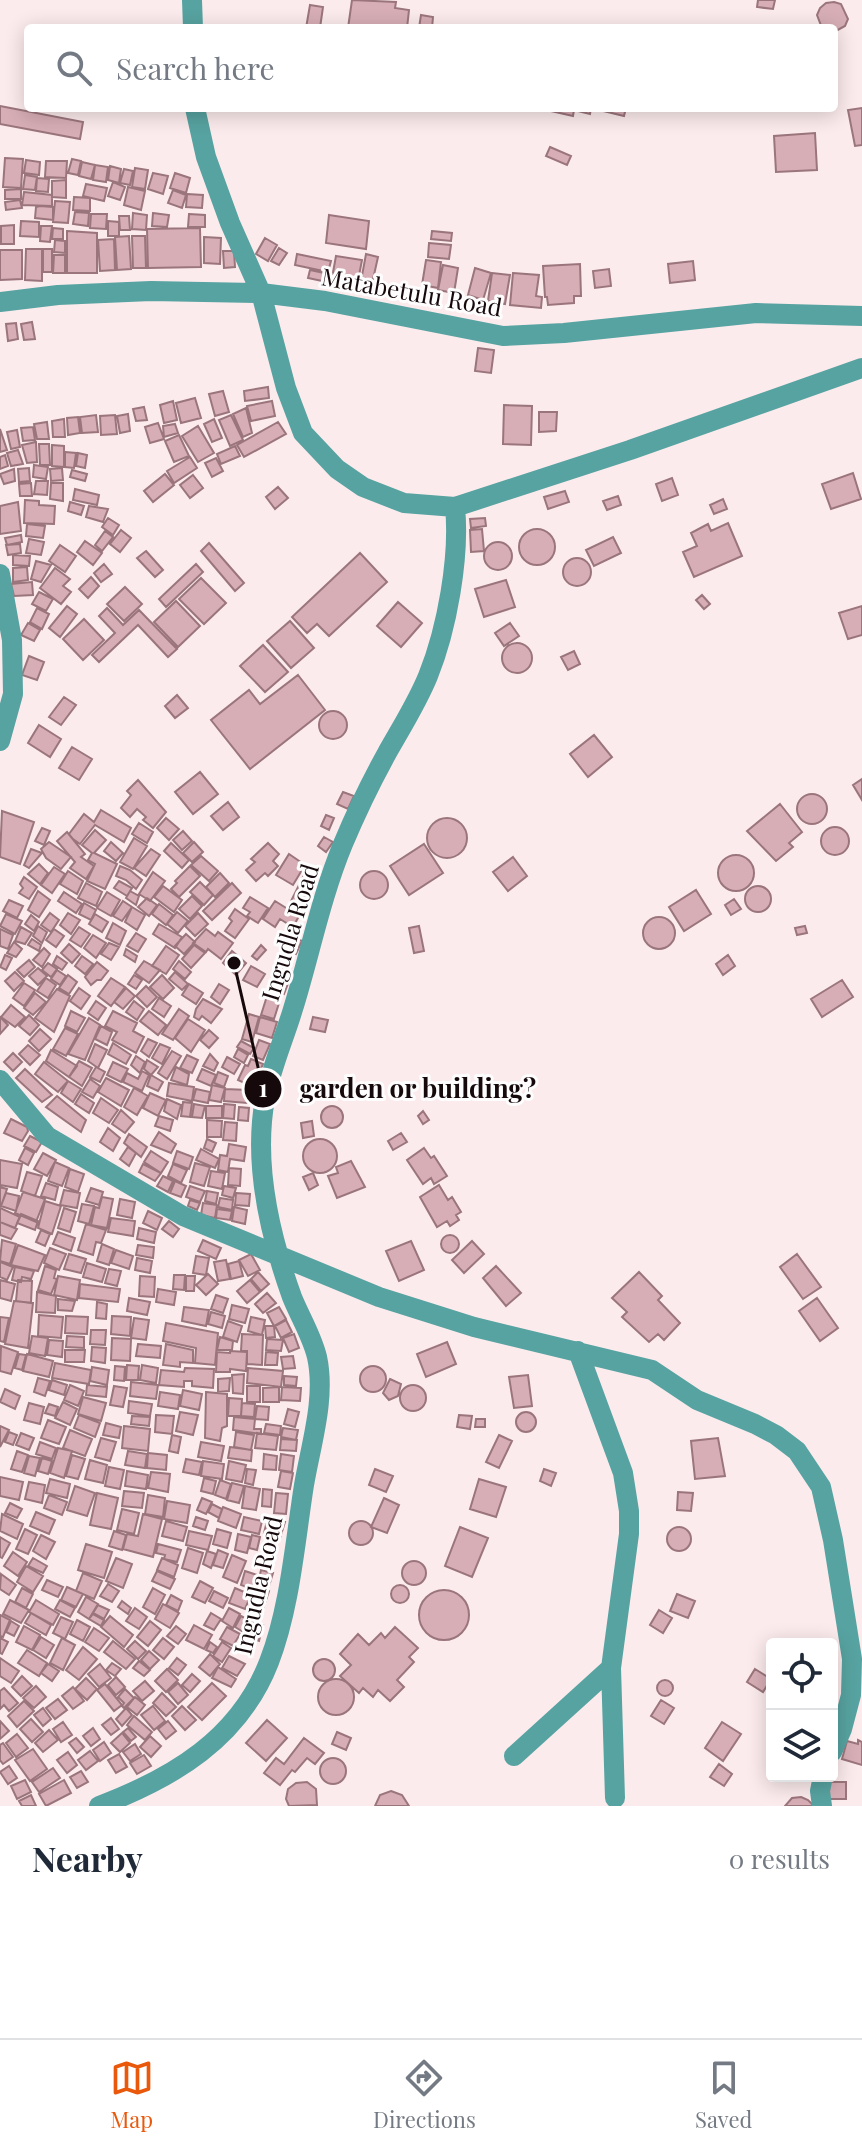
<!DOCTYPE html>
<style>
body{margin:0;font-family:"Playfair Display",serif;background:#f6f6f7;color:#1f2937}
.controls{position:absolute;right:24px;bottom:24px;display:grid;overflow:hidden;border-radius:8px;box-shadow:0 4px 20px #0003}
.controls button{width:72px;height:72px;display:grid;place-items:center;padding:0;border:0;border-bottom:2px solid #e0e1e3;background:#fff;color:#1f2937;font:40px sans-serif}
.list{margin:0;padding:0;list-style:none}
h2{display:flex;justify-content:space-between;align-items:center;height:104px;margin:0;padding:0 32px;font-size:34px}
h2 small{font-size:26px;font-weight:400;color:#747a83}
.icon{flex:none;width:44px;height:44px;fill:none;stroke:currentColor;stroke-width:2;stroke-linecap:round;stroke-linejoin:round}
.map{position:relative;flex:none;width:862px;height:1806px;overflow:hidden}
.search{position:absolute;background:#fff;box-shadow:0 4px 20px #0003;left:24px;right:24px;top:24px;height:88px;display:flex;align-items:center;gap:20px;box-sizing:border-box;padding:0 28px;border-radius:8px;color:#747a83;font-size:30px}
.sheet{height:232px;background:#fff}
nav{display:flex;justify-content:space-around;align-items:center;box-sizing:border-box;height:112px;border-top:2px solid #e0e1e3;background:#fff;font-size:22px;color:#747a83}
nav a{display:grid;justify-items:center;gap:4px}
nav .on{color:#ea580c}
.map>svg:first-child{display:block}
</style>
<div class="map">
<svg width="862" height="1806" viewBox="0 0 862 1806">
<rect width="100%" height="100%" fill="#fcebed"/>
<path fill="#d7aeb5" stroke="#9b757c" stroke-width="2" d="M 352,0 L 396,2 L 395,8 L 409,10 L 407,28 L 348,28 Z
M 758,0 L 775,0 L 773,9 L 757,7 Z
M 834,2 L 841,4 L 848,19 L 845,26 L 834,32 L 834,28 L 822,28 L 817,15 L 820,8 L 826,3 Z
M 310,5 L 323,7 L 320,28 L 306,28 Z
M 421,15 L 433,17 L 432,28 L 419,28 Z
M 0,106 L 83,122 L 80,139 L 0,124 Z
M 552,108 L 626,108 L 624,116 L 591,108 L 590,114 L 574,110 L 573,116 L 551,111 Z
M 862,108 L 862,145 L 855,146 L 848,110 Z
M 815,133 L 817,170 L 776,172 L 774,136 Z
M 550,147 L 571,156 L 567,165 L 546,156 Z
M 5,158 L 23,159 L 21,188 L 3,187 Z
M 72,159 L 81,161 L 78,175 L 68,173 Z
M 26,160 L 40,162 L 39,175 L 24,173 Z
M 46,161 L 67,161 L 66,178 L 45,177 Z
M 82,162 L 95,165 L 91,179 L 79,176 Z
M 95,165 L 108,167 L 106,182 L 93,180 Z
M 110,166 L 121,169 L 119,183 L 108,180 Z
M 135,168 L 148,170 L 145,189 L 132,187 Z
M 124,169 L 133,171 L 130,185 L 120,183 Z
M 153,173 L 168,176 L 163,194 L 148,189 Z
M 175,173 L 190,178 L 186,193 L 170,188 Z
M 25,175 L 37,177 L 35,190 L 23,189 Z
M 37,178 L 49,179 L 48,192 L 36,191 Z
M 66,180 L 66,198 L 52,197 L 52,181 Z
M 113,182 L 125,187 L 120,200 L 108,196 Z
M 86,184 L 107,188 L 104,201 L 83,196 Z
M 128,187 L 145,191 L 141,210 L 124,205 Z
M 21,189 L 21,199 L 5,199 L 5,190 Z
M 173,190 L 186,195 L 182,208 L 168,203 Z
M 24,192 L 52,195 L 52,206 L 22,205 Z
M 187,194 L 203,195 L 202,208 L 186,207 Z
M 74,197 L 90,198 L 90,211 L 73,210 Z
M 20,200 L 22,208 L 6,210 L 5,202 Z
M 55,201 L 70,202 L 68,223 L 53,222 Z
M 40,206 L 53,207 L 53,220 L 35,218 L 36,207 Z
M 75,212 L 89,213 L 88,226 L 73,224 Z
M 133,213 L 147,215 L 146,230 L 132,229 Z
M 153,213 L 169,215 L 167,227 L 152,226 Z
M 91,214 L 107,214 L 106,229 L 90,228 Z
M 189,214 L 205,215 L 205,227 L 188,227 Z
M 329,215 L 369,221 L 366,249 L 326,243 Z
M 119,216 L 129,216 L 130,230 L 120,230 Z
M 21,221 L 39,222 L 39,237 L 20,236 Z
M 108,221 L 119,222 L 119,236 L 108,236 Z
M 14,225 L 14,244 L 1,244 L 1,226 Z
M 41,226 L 52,226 L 50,242 L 40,241 Z
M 53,228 L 63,229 L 63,239 L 52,239 Z
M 200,228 L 201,267 L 148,268 L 147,229 Z
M 67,231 L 97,233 L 97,273 L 67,273 Z
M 432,231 L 452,233 L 451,241 L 431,239 Z
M 129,236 L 131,269 L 117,270 L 115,237 Z
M 132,236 L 145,236 L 146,268 L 133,268 Z
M 204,237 L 221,238 L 220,264 L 204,263 Z
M 265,238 L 277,245 L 268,261 L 256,254 Z
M 114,239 L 115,270 L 100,271 L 98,240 Z
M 55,240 L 65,241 L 65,253 L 54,252 Z
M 429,243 L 451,245 L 449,259 L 428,257 Z
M 279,248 L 287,253 L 279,265 L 271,261 Z
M 26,249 L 42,249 L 42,281 L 25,280 Z
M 43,249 L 52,249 L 52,272 L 43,272 Z
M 0,250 L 22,250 L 22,279 L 0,280 Z
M 223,251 L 234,251 L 235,267 L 224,268 Z
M 297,254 L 331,261 L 328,272 L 295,265 Z
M 366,254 L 378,257 L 372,284 L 361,281 Z
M 54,255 L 65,255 L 65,273 L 53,273 Z
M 336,256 L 362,260 L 357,286 L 347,284 L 348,281 L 332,278 Z
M 426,260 L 441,262 L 438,288 L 422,285 Z
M 693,261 L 695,280 L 670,283 L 668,264 Z
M 580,264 L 581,296 L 574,296 L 574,303 L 548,305 L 547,297 L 545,297 L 543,266 Z
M 443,265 L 458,268 L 454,293 L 438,290 Z
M 475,268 L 491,273 L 483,300 L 468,295 Z
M 609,269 L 611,286 L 595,288 L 593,271 Z
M 310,270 L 329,274 L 327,282 L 308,278 Z
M 492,273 L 510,275 L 505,304 L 488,301 Z
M 513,273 L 539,275 L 536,296 L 542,297 L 541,308 L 510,305 Z
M 32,322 L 35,339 L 24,340 L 21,324 Z
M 16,323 L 18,339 L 8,341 L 6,324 Z
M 478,348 L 494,350 L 491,373 L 475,371 Z
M 268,387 L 269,398 L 245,401 L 244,391 Z
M 223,391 L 229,412 L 215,416 L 209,394 Z
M 195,398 L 201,418 L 181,423 L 176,403 Z
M 173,401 L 177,420 L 164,423 L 160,405 Z
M 272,401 L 275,416 L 251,421 L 247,406 Z
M 504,405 L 532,406 L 531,445 L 503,444 Z
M 144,407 L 147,420 L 136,421 L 133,409 Z
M 246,408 L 252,433 L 243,437 L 233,414 Z
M 539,412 L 557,412 L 556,431 L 539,432 Z
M 128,414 L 130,431 L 120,433 L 117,416 Z
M 96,415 L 98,432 L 82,433 L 80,417 Z
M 115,415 L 117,434 L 101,435 L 100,416 Z
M 231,415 L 243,440 L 230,446 L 219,420 Z
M 78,417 L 80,433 L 68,435 L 67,418 Z
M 64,419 L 65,437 L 53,437 L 52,421 Z
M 214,419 L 222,438 L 212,442 L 204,424 Z
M 47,422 L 49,439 L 37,439 L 34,424 Z
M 278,422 L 286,434 L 244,457 L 237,445 Z
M 158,423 L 164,439 L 150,443 L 145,427 Z
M 175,424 L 178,433 L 164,437 L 163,426 Z
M 198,426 L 214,453 L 198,462 L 182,436 Z
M 33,427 L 35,440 L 23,441 L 21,428 Z
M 0,429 L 7,450 L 0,452 Z
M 17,430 L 20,447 L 11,449 L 7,432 Z
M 179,435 L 189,456 L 174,462 L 165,441 Z
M 36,442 L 37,462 L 27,463 L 22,445 Z
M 39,444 L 49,444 L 50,465 L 40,465 Z
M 52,445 L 64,446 L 64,467 L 52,466 Z
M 235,446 L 240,456 L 221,464 L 217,454 Z
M 18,450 L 23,464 L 11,466 L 7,453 Z
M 65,452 L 76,453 L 74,468 L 65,467 Z
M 78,453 L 87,455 L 85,468 L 76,466 Z
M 5,455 L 8,466 L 0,469 L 0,457 Z
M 190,457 L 197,468 L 174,483 L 167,471 Z
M 216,458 L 223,471 L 212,477 L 205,463 Z
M 34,465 L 48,467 L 46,479 L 33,477 Z
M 29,468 L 30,481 L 19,482 L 18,469 Z
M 62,468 L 63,480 L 51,481 L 50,469 Z
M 14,469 L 15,481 L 4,484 L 0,474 Z
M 72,470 L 87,474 L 85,481 L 70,477 Z
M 853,473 L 861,499 L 831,509 L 822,484 Z
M 165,474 L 174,485 L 153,502 L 144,491 Z
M 193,475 L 203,488 L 190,498 L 180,485 Z
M 672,478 L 678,495 L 662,501 L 656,484 Z
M 36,481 L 48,481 L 47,495 L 34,494 Z
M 31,483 L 32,496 L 20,496 L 19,484 Z
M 51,483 L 63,483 L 63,501 L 50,499 Z
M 278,487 L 288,498 L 275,509 L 266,497 Z
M 75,489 L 99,495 L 97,505 L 73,500 Z
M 565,491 L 569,502 L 548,509 L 544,497 Z
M 618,496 L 621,505 L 607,510 L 603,501 Z
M 723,499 L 727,509 L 714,514 L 710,505 Z
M 25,500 L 39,501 L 39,505 L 55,506 L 54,524 L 24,523 Z
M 18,502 L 21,531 L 0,534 L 0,506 Z
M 70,502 L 84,506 L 81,515 L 68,511 Z
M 89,506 L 108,509 L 103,522 L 86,517 Z
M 108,518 L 119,525 L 113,535 L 102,527 Z
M 485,518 L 486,526 L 471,528 L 470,519 Z
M 728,523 L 742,556 L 694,577 L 683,552 L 697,546 L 691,533 L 708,524 L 711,531 Z
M 27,524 L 45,526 L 43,538 L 26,536 Z
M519 547a18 18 0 1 1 36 0a18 18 0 1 1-36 0Z
M 482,529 L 484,551 L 471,552 L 470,530 Z
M 121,530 L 131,538 L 120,552 L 110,544 Z
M 105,531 L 113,537 L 102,551 L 95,545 Z
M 21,535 L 22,542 L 7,545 L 5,538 Z
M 613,537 L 621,553 L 594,566 L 586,550 Z
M 29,539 L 44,542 L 41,555 L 26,553 Z
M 85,541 L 102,553 L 93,565 L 77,552 Z
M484 556a14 14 0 1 1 28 0a14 14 0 1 1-28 0Z
M 209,543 L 244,583 L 235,591 L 201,551 Z
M 20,544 L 21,553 L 8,555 L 6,545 Z
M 60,545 L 76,556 L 65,572 L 49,561 Z
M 146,551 L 163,570 L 155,577 L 137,558 Z
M 360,553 L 387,582 L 329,636 L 317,624 L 307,633 L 292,617 Z
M 13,555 L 30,556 L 29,566 L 13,565 Z
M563 572a14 14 0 1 1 28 0a14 14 0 1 1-28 0Z
M 36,561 L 51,565 L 41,582 L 31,579 Z
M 104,564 L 112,574 L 101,582 L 94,573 Z
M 196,564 L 203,572 L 166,607 L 159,599 Z
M 27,567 L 28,580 L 13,582 L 13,568 Z
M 55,568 L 70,579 L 63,586 L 71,592 L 61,604 L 40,588 Z
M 91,577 L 99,586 L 88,598 L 79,589 Z
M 201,578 L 226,603 L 204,624 L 179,599 Z
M 506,580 L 515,607 L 484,617 L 475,589 Z
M 32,582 L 33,595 L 14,596 L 11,584 Z
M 125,587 L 142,604 L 124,621 L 107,604 Z
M 39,592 L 53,599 L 46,611 L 32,604 Z
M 702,595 L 710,604 L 704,609 L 696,600 Z
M 176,601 L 200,626 L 178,647 L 154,622 Z
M 398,602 L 422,623 L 401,647 L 377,626 Z
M 67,606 L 77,614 L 60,637 L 49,628 Z
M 862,606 L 862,635 L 848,639 L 839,613 Z
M 37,608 L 49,614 L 42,629 L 30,622 Z
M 107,608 L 123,625 L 139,610 L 177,649 L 168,657 L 138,625 L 99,662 L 92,655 L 115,633 L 99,616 Z
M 84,619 L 104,640 L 83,660 L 63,639 Z
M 290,621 L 314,648 L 291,668 L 267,641 Z
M 28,623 L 40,630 L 34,641 L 21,635 Z
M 510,623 L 519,636 L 504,646 L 495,633 Z
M502 658a15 15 0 1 1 30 0a15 15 0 1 1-30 0Z
M 263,645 L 288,672 L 265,692 L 240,666 Z
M 574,651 L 580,664 L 568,670 L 561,657 Z
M 29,656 L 44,662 L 37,680 L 22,675 Z
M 298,675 L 325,710 L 250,769 L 211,720 L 249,690 L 260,704 Z
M 177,695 L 188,708 L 175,718 L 165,706 Z
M 64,697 L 76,705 L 61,725 L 49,717 Z
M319 725a14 14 0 1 1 28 0a14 14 0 1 1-28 0Z
M 39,725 L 61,739 L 50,757 L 28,743 Z
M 594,735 L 612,757 L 588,777 L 570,754 Z
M 72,747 L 92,759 L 79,780 L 59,768 Z
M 200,772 L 218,794 L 193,814 L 175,792 Z
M 862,779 L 862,800 L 853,785 Z
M 138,780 L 166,812 L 153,828 L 143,820 L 146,817 L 137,809 L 130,817 L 121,808 L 131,795 L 127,791 Z
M 343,792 L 354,796 L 348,809 L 337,804 Z
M797 809a15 15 0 1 1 30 0a15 15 0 1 1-30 0Z
M 228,802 L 239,817 L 223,830 L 211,816 Z
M 780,804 L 802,832 L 789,843 L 793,847 L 776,861 L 747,831 Z
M 101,810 L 131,828 L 124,842 L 95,825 L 80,844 L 73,839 L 69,834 L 84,814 L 94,822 Z
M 2,811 L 34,822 L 20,864 L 0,857 Z
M 326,815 L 334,818 L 329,830 L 321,826 Z
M427 838a20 20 0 1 1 40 0a20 20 0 1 1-40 0Z
M 166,818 L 179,829 L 169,840 L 157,828 Z
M 139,823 L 153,832 L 147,843 L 132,834 Z
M821 841a14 14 0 1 1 28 0a14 14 0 1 1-28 0Z
M 42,828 L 50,831 L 44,845 L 35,841 Z
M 95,830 L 106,840 L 94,853 L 117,864 L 105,889 L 87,881 L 95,864 L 88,860 L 92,853 L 82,845 Z
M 183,831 L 192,841 L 182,850 L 173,840 Z
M 67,832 L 85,854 L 81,857 L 94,866 L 86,879 L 70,868 L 75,862 L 57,841 Z
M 324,837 L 333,842 L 326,852 L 318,846 Z
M 134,838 L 147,846 L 133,869 L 120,862 Z
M 49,842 L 71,857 L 61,869 L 46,858 L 41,849 Z
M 111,842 L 123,853 L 116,861 L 104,851 Z
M 194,842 L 203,852 L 192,862 L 183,853 Z
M 171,843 L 189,860 L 182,868 L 164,851 Z
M 268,843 L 279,854 L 273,861 L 278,866 L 268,876 L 265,873 L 256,881 L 246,870 L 255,862 L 251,859 Z
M 424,844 L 443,873 L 409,895 L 390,866 Z
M 31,849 L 42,853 L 29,868 L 24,865 Z
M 151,849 L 160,855 L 146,876 L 134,868 Z
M 289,854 L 305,865 L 293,885 L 276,875 Z
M718 873a18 18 0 1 1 36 0a18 18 0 1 1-36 0Z
M 201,856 L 218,871 L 209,881 L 191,865 Z
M 513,857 L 527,876 L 508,891 L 493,872 Z
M 39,864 L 48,873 L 40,884 L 28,874 Z
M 309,865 L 319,869 L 300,906 L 291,901 Z
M 120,866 L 130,870 L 142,880 L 136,889 L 126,880 L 116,876 Z
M 190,866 L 200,876 L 179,897 L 171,889 L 177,883 L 175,881 Z
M 54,867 L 65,874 L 52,893 L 41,885 Z
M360 885a14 14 0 1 1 28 0a14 14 0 1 1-28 0Z
M 68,871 L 83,881 L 77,894 L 60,884 Z
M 153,872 L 165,881 L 150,901 L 139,894 Z
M 220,873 L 229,883 L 215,897 L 206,887 Z
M 24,877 L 37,887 L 29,899 L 19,893 L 23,888 L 20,884 Z
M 119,881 L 132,888 L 127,896 L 114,888 Z
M 200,882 L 213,895 L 204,905 L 190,892 Z
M 86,883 L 102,892 L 96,906 L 78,898 Z
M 232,883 L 241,893 L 212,920 L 203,911 Z
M 163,886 L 182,900 L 174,912 L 154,897 Z
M745 899a13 13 0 1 1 26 0a13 13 0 1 1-26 0Z
M 696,890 L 711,914 L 684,931 L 669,907 Z
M 38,891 L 50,900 L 39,917 L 28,910 Z
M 130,891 L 139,896 L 136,905 L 126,898 Z
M 64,892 L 82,904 L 76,913 L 58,901 Z
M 107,892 L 120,900 L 111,916 L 97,908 Z
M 192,896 L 202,906 L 190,919 L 179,909 Z
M 250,897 L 268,908 L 258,923 L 247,916 L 250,912 L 243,908 Z
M 147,898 L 157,905 L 149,916 L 138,907 Z
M 734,899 L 741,909 L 731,915 L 725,905 Z
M 9,900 L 23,906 L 17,918 L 3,911 Z
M 123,901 L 132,907 L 122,921 L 113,916 Z
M 275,901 L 299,916 L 293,927 L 280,919 L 275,927 L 263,919 Z
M 84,903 L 96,910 L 91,920 L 79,914 Z
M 159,904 L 173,915 L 166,925 L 152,914 Z
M 132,907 L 145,915 L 137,930 L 125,922 Z
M 235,909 L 249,919 L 235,938 L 225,931 L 232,921 L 229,918 Z
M 177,912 L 188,921 L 178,933 L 167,924 Z
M 50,913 L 59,920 L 51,932 L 41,925 Z
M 68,913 L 80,920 L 71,934 L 60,925 Z
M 198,913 L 208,924 L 195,936 L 185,926 Z
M 6,914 L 22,921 L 15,934 L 0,926 Z
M 95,914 L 108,922 L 102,932 L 89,924 Z
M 31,915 L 39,922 L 34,931 L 25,924 Z
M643 933a16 16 0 1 1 32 0a16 16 0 1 1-32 0Z
M 113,923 L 126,931 L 120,945 L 106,938 Z
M 159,924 L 182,937 L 175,948 L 153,934 Z
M 38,926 L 47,932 L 42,943 L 33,936 Z
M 419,926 L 424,951 L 414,953 L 409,928 Z
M 805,926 L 807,933 L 797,935 L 795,928 Z
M 21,927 L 32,933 L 25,944 L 15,941 Z
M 79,927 L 90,934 L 81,947 L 70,940 Z
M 0,929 L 13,935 L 8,949 L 0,946 Z
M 54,929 L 64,936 L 56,947 L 46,940 Z
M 206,929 L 215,936 L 218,932 L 233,943 L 221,959 L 208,949 L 206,952 L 193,943 Z
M 136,933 L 146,939 L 138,952 L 127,946 Z
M 186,934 L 195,942 L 184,954 L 175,946 Z
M 93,935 L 106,943 L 96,958 L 84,948 Z
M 290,935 L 302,941 L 296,954 L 284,949 Z
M 32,939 L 41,945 L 39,951 L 28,945 Z
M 14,942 L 22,949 L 16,957 L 7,953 Z
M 109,943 L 119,947 L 111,960 L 101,954 Z
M 69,944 L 80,954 L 72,963 L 61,953 Z
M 194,945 L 205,953 L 191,968 L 182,959 Z
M 261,945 L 266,950 L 257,960 L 252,956 Z
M 166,946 L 179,955 L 166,974 L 152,966 Z
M 44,948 L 50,954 L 42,967 L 33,960 Z
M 126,949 L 137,956 L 135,962 L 124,955 Z
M 232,951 L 246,963 L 236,975 L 223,963 Z
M 5,955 L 12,958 L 6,970 L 0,967 Z
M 728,955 L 735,966 L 723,975 L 716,964 Z
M 57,956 L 67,963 L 62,970 L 53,964 Z
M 82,956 L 93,964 L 85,974 L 75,966 Z
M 29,960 L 35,967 L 24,977 L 17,970 Z
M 144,961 L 160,970 L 149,983 L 135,973 Z
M 179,961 L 191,972 L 185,979 L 173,969 Z
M 97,962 L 108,971 L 101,980 L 97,980 L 91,985 L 85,977 Z
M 48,963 L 57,969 L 51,977 L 42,970 Z
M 251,966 L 265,974 L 257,987 L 243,980 Z
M 38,968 L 47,976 L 38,985 L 29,976 Z
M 282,969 L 292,973 L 284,994 L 274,990 Z
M 57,970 L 66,976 L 60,985 L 51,979 Z
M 15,972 L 24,981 L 14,991 L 5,981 Z
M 175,972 L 188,984 L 182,990 L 169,979 Z
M 68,975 L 77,982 L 69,994 L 59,988 Z
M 134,975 L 142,980 L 136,989 L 128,984 Z
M 162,975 L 174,988 L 163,999 L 150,987 Z
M 46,978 L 56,985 L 48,998 L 37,991 Z
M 111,978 L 125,987 L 111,1006 L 98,996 Z
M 842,980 L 853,997 L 822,1017 L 811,999 Z
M 24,983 L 35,990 L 24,1006 L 13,998 Z
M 189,984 L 203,993 L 196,1004 L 182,995 Z
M 219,984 L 229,990 L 220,1004 L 211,997 Z
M 146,986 L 157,997 L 147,1007 L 136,996 Z
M 79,988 L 90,996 L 81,1009 L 70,1001 Z
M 126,988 L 135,996 L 123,1009 L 114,1002 Z
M 57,989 L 70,996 L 54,1032 L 35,1018 Z
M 35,993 L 46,1002 L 33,1015 L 24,1008 Z
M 267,996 L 280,1000 L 274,1019 L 261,1015 Z
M 159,998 L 171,1006 L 164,1017 L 152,1009 Z
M 203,999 L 222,1009 L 211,1023 L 202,1016 L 199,1020 L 194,1017 L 196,1009 Z
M 96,1001 L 106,1008 L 98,1020 L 88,1013 Z
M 134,1001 L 144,1009 L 137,1020 L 126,1012 Z
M 11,1005 L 25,1017 L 15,1027 L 1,1017 Z
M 179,1009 L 189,1016 L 173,1040 L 162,1034 Z
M 71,1011 L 85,1018 L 77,1032 L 65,1026 Z
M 113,1011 L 137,1023 L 133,1031 L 144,1037 L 136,1053 L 112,1040 L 117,1032 L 105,1026 Z
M 149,1011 L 166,1025 L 158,1035 L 140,1021 Z
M 249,1014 L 259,1017 L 252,1042 L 242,1039 Z
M 29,1015 L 39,1025 L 30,1035 L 19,1026 Z
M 0,1017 L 8,1025 L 0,1034 Z
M 260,1017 L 277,1022 L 272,1038 L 256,1033 Z
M 313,1017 L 328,1020 L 325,1032 L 310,1029 Z
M 89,1018 L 100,1025 L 85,1060 L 68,1054 Z
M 188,1019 L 205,1030 L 191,1052 L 175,1038 Z
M 101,1026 L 112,1032 L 107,1045 L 95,1039 Z
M 65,1028 L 78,1034 L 66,1056 L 53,1049 Z
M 40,1029 L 51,1039 L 39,1051 L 29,1041 Z
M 209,1030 L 218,1038 L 209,1048 L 200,1040 Z
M 148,1039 L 157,1043 L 149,1057 L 141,1051 Z
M 259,1040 L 270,1044 L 263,1060 L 253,1056 Z
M 241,1041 L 254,1048 L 250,1054 L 237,1047 Z
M 113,1043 L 131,1055 L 126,1064 L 108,1054 Z
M 95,1044 L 107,1050 L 98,1068 L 88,1061 Z
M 160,1044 L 170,1048 L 162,1064 L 152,1058 Z
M 28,1045 L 40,1055 L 30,1065 L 19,1054 Z
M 238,1049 L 248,1055 L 244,1063 L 234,1057 Z
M 51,1050 L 77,1066 L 69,1077 L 46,1061 Z
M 172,1051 L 181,1056 L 167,1079 L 158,1073 Z
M 13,1053 L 22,1062 L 13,1071 L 4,1062 Z
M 210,1054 L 218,1063 L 214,1071 L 203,1066 Z
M 187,1055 L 198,1060 L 192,1073 L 180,1068 Z
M 136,1056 L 145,1062 L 140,1073 L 131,1065 Z
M 227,1057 L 240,1064 L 234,1074 L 222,1067 Z
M 251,1059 L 263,1064 L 253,1087 L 238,1080 L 245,1065 L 248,1066 Z
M 147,1060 L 158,1067 L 151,1075 L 144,1069 Z
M 79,1061 L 92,1068 L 82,1086 L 69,1077 Z
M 44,1062 L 68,1081 L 58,1092 L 35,1074 Z
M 113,1062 L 128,1069 L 121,1082 L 107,1075 Z
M 96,1067 L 105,1072 L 100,1082 L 90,1077 Z
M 176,1067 L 189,1074 L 187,1085 L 171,1080 Z
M 25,1069 L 52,1095 L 42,1102 L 16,1078 Z
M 202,1069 L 216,1075 L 211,1086 L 197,1080 Z
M 142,1071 L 149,1075 L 142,1091 L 123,1082 L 127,1073 L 138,1079 Z
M 218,1072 L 228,1076 L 224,1087 L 214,1083 Z
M 151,1075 L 163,1082 L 158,1091 L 147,1086 Z
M 106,1078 L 129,1090 L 121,1106 L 98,1092 Z
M 90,1079 L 100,1086 L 93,1098 L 82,1092 Z
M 68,1081 L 81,1089 L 73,1102 L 61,1093 Z
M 169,1083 L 194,1087 L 192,1101 L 167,1096 Z
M 212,1085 L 225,1088 L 221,1102 L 209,1100 Z
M 134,1088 L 148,1096 L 137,1115 L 124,1107 Z
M 196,1089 L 210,1092 L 208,1103 L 193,1100 Z
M 225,1089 L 248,1090 L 247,1103 L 224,1101 Z
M 150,1093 L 166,1100 L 158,1116 L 143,1108 Z
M 81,1094 L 94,1103 L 89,1113 L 75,1104 Z
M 57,1096 L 86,1120 L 81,1132 L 46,1107 Z
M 101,1098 L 118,1110 L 109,1123 L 93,1113 Z
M 167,1099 L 181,1105 L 177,1119 L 164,1111 Z
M 183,1102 L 192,1103 L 190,1117 L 181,1116 Z
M 194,1104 L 205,1106 L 202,1118 L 192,1117 Z
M 224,1104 L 235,1105 L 234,1119 L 223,1118 Z
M321 1117a11 11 0 1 1 22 0a11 11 0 1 1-22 0Z
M 206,1106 L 222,1106 L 222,1118 L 206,1118 Z
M 239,1107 L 249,1108 L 248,1121 L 238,1120 Z
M 121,1110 L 134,1122 L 125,1133 L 112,1124 Z
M 423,1111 L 429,1120 L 423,1124 L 418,1116 Z
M 159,1116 L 173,1120 L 170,1131 L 155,1126 Z
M 11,1119 L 27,1127 L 28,1131 L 22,1141 L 4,1133 Z
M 207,1120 L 222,1121 L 221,1137 L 207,1137 Z
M 312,1121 L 314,1136 L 303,1138 L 301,1123 Z
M 225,1122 L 237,1123 L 236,1141 L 223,1140 Z
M 108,1128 L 120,1138 L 113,1151 L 100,1142 Z
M 159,1132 L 176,1144 L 171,1153 L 151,1145 Z
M 401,1133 L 407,1142 L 393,1150 L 388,1141 Z
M 129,1134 L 147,1147 L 141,1157 L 124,1143 Z
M 30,1136 L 42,1142 L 36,1152 L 24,1146 Z
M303 1156a17 17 0 1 1 34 0a17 17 0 1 1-34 0Z
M 207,1139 L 216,1143 L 212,1152 L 204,1148 Z
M 229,1144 L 246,1147 L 244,1161 L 230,1159 L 228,1172 L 218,1170 L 220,1155 L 227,1156 Z
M 128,1147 L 136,1153 L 129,1166 L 120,1159 Z
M 25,1148 L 34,1153 L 28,1165 L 19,1160 Z
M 424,1148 L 431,1158 L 434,1156 L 447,1176 L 434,1184 L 431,1178 L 423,1184 L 407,1160 Z
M 201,1149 L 219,1159 L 215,1168 L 196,1160 Z
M 151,1151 L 168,1162 L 161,1173 L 144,1162 Z
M 177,1151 L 193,1157 L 189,1169 L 173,1163 Z
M 43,1153 L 56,1160 L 47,1176 L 34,1169 Z
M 0,1160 L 22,1164 L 17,1188 L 0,1185 Z
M 351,1161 L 365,1187 L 337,1198 L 328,1176 L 338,1173 L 336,1167 Z
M 55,1162 L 69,1168 L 62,1186 L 48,1181 Z
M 195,1163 L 210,1167 L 204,1186 L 190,1182 Z
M 143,1164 L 161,1173 L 155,1181 L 139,1172 Z
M 173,1164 L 187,1170 L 181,1183 L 168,1176 Z
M 229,1168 L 241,1169 L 240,1186 L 228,1185 Z
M 70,1169 L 84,1174 L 78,1192 L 65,1187 Z
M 211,1171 L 225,1173 L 222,1189 L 208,1186 Z
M 27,1172 L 42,1176 L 35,1196 L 21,1191 Z
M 313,1173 L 318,1185 L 309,1190 L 303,1177 Z
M 163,1176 L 173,1181 L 168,1192 L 157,1186 Z
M 175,1181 L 186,1186 L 181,1197 L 170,1193 Z
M 46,1183 L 58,1187 L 55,1200 L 41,1196 Z
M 439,1185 L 448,1200 L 452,1197 L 461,1212 L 456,1215 L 459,1220 L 450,1226 L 447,1221 L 437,1227 L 420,1197 Z
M 190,1186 L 205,1191 L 200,1202 L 186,1197 Z
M 224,1186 L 236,1188 L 233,1198 L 222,1195 Z
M 0,1187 L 7,1189 L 1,1206 L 0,1206 Z
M 91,1188 L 103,1192 L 99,1205 L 86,1201 Z
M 64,1190 L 80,1193 L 77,1208 L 60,1205 Z
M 207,1191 L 218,1193 L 216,1204 L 205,1201 Z
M 23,1192 L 45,1199 L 36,1222 L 15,1213 Z
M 6,1193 L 19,1196 L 16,1211 L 1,1206 Z
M 236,1193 L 250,1194 L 249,1206 L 235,1205 Z
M 102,1197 L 113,1199 L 107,1228 L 91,1225 L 95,1207 L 99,1208 Z
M 220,1198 L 233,1200 L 232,1210 L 218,1207 Z
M 120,1199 L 135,1202 L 132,1218 L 117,1215 Z
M 190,1200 L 200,1203 L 197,1210 L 188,1206 Z
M 45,1201 L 61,1206 L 52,1234 L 38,1228 Z
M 203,1203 L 217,1205 L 215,1218 L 201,1215 Z
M 82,1204 L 94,1206 L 89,1224 L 78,1221 Z
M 234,1207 L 247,1210 L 245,1224 L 232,1221 Z
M 0,1208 L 20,1217 L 15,1228 L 0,1222 Z
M 64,1208 L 76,1212 L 70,1232 L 58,1228 Z
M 217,1209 L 232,1211 L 230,1220 L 216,1218 Z
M 148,1211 L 162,1218 L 157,1230 L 143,1223 Z
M 21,1214 L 38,1221 L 35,1230 L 17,1223 Z
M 111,1218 L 135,1221 L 133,1236 L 108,1232 Z
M 169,1221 L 179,1229 L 173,1237 L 162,1229 Z
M 0,1222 L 17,1229 L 11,1239 L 0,1235 Z
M 86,1224 L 106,1230 L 101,1243 L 96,1242 L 93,1255 L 78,1250 Z
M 139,1228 L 156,1232 L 154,1243 L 137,1239 Z
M 41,1230 L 50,1234 L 45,1246 L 36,1242 Z
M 58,1232 L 75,1238 L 71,1251 L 53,1244 Z
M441 1244a9 9 0 1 1 18 0a9 9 0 1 1-18 0Z
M 2,1240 L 16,1244 L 10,1264 L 0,1261 Z
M 203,1240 L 221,1248 L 216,1259 L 198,1251 Z
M 411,1241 L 424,1270 L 399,1281 L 386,1251 Z
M 472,1241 L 484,1254 L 464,1273 L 452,1260 Z
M 102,1244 L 114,1249 L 109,1265 L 97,1261 Z
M 18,1245 L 45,1255 L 38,1271 L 11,1265 Z
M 138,1245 L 154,1247 L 153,1258 L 136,1255 Z
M 50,1248 L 66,1254 L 59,1270 L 44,1263 Z
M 116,1250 L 133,1256 L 129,1269 L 111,1263 Z
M 69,1254 L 86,1259 L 81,1273 L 64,1269 Z
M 251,1254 L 260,1270 L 248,1276 L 239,1260 Z
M 797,1254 L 821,1287 L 803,1299 L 780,1267 Z
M 196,1256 L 209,1258 L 206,1275 L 193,1273 Z
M 137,1258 L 152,1261 L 150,1273 L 135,1270 Z
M 226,1260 L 230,1279 L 218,1281 L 214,1262 Z
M 239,1261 L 243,1276 L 231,1279 L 228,1264 Z
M 0,1262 L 13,1267 L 7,1280 L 0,1277 Z
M 87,1263 L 106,1269 L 102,1282 L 83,1277 Z
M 45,1266 L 56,1270 L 54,1278 L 57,1279 L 51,1294 L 38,1290 Z
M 496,1266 L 521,1293 L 506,1306 L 483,1278 Z
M 15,1267 L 34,1271 L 31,1279 L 22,1277 L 21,1282 L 12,1280 Z
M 109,1269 L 121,1271 L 117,1286 L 105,1283 Z
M 258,1272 L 269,1284 L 261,1291 L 251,1279 Z
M 639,1272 L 662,1296 L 658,1300 L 680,1323 L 664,1340 L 658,1334 L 649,1342 L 622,1317 L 627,1312 L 612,1298 Z
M 208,1274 L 218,1284 L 206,1295 L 196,1285 Z
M 174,1275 L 185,1275 L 184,1290 L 173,1289 Z
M 58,1276 L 80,1280 L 77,1300 L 54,1295 Z
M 140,1276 L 155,1277 L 154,1297 L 139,1296 Z
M 186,1276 L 195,1276 L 194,1291 L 186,1291 Z
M 0,1280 L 15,1284 L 11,1301 L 0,1298 Z
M 18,1280 L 32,1281 L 31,1303 L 16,1301 Z
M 250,1280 L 260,1292 L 247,1303 L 237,1291 Z
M 80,1284 L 120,1289 L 118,1302 L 79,1298 Z
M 158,1289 L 176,1292 L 174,1305 L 156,1302 Z
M 37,1292 L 56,1296 L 55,1313 L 36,1312 Z
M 267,1293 L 276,1303 L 263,1313 L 255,1304 Z
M 216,1295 L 228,1299 L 223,1313 L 211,1309 Z
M 129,1298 L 150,1302 L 147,1315 L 127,1311 Z
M 817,1298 L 838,1328 L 820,1341 L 799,1311 Z
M 58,1299 L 75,1301 L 72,1311 L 58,1310 Z
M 14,1301 L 33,1303 L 28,1348 L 5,1344 Z
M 97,1302 L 107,1304 L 106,1319 L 96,1318 Z
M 232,1305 L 249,1309 L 245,1323 L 229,1319 Z
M 184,1307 L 209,1310 L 206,1326 L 182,1321 Z
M 279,1307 L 286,1319 L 274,1326 L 267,1313 Z
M 211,1312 L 225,1316 L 222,1328 L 208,1324 Z
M 39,1315 L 63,1317 L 61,1338 L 38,1336 Z
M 66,1316 L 88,1317 L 87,1334 L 65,1333 Z
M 112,1316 L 131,1317 L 130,1336 L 111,1334 Z
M 0,1317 L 9,1318 L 4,1342 L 0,1341 Z
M 251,1317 L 265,1320 L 262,1335 L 248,1331 Z
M 134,1318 L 149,1320 L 146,1340 L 131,1338 Z
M 286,1320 L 292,1332 L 281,1338 L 275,1326 Z
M 228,1321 L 242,1326 L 237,1342 L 223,1337 Z
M 166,1323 L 218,1333 L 215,1365 L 195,1363 L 196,1348 L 163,1341 Z
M 265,1326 L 274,1326 L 275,1337 L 266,1338 Z
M 91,1330 L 106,1330 L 105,1345 L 90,1344 Z
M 242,1334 L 263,1335 L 262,1365 L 247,1364 L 247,1351 L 241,1351 Z
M 294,1334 L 299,1348 L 289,1352 L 283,1338 Z
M 32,1336 L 48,1338 L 45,1356 L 29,1353 Z
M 67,1336 L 84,1337 L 84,1348 L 66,1347 Z
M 220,1337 L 233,1341 L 232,1350 L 217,1350 Z
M 112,1338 L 131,1339 L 130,1361 L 111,1360 Z
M 267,1339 L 283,1340 L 281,1351 L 266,1350 Z
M 49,1340 L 63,1341 L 62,1357 L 47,1355 Z
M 447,1342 L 456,1364 L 426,1377 L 417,1354 Z
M 138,1344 L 161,1346 L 160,1358 L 136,1356 Z
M 166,1344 L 193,1350 L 193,1363 L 180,1362 L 180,1367 L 163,1365 Z
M 1,1346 L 18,1352 L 11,1374 L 0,1371 Z
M 92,1347 L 106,1348 L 105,1363 L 91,1361 Z
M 65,1350 L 85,1350 L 84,1362 L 65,1362 Z
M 230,1351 L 247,1352 L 246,1371 L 230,1369 L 230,1372 L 216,1372 L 217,1352 L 230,1353 Z
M 266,1352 L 278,1353 L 277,1365 L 265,1365 Z
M 19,1354 L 26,1355 L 22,1370 L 15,1368 Z
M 27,1354 L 53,1361 L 49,1377 L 23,1371 Z
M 293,1356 L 295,1368 L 283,1369 L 281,1357 Z
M 55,1363 L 91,1370 L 89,1384 L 52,1378 Z
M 127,1365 L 139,1366 L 138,1380 L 126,1380 Z
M 142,1365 L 158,1368 L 156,1383 L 140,1380 Z
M 115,1366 L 125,1367 L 124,1381 L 114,1380 Z
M360 1379a13 13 0 1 1 26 0a13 13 0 1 1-26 0Z
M 92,1367 L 109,1370 L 107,1385 L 90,1381 Z
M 185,1368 L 214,1369 L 213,1388 L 192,1386 L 192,1381 L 184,1381 L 184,1387 L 159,1385 L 161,1370 L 184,1372 Z
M 248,1368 L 283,1371 L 281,1387 L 247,1383 Z
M 244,1374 L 243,1394 L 233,1393 L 232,1375 Z
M 528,1375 L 532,1406 L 514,1408 L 509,1377 Z
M 284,1376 L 297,1377 L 296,1386 L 284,1385 Z
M 38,1378 L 50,1381 L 45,1396 L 34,1392 Z
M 230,1378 L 229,1391 L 218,1392 L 218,1379 Z
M 390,1379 L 401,1384 L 398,1396 L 389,1400 L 383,1393 Z
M 52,1380 L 67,1385 L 64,1395 L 49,1390 Z
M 131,1382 L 158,1385 L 156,1399 L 130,1396 Z
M400 1398a13 13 0 1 1 26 0a13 13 0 1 1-26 0Z
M 70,1385 L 84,1391 L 78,1406 L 64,1400 Z
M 87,1385 L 107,1387 L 106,1397 L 86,1395 Z
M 114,1386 L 127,1388 L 123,1407 L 110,1405 Z
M 247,1386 L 260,1386 L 260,1402 L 247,1402 Z
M 279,1387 L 279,1402 L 263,1402 L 263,1388 Z
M 282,1387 L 301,1388 L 300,1401 L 281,1400 Z
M 5,1389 L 20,1396 L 15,1409 L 0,1402 Z
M 183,1390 L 202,1394 L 199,1410 L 180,1406 Z
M 160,1392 L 180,1395 L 178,1409 L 158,1406 Z
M 206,1392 L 227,1394 L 227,1426 L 222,1428 L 220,1441 L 205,1438 Z
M 83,1397 L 106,1403 L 101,1421 L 78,1414 Z
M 229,1398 L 242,1399 L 241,1416 L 228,1416 Z
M 129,1401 L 152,1404 L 150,1416 L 128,1413 Z
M 63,1402 L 77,1409 L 70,1425 L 55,1418 Z
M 29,1403 L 44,1407 L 40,1424 L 24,1420 Z
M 242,1403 L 255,1404 L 254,1417 L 241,1416 Z
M 49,1404 L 58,1407 L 55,1416 L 45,1413 Z
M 257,1406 L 269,1407 L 268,1420 L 255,1419 Z
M 288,1409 L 299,1412 L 295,1427 L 284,1424 Z
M516 1422a10 10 0 1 1 20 0a10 10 0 1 1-20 0Z
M 180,1412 L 198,1415 L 193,1435 L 176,1431 Z
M 79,1415 L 100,1423 L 95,1437 L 74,1428 Z
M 156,1415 L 174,1416 L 172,1434 L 155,1432 Z
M 459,1415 L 472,1416 L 470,1429 L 457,1427 Z
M 132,1416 L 150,1417 L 149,1426 L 131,1424 Z
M 234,1417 L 255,1419 L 254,1429 L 261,1429 L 261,1434 L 233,1430 Z
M 476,1419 L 485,1419 L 485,1427 L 475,1427 Z
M 48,1420 L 66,1427 L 59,1444 L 41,1438 Z
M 106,1423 L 121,1427 L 119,1438 L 103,1435 Z
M 266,1424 L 281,1426 L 280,1435 L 264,1433 Z
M 0,1426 L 9,1430 L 0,1447 Z
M 124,1426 L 150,1429 L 148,1451 L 122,1448 Z
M 283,1428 L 298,1430 L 296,1440 L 281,1437 Z
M 70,1430 L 92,1439 L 85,1456 L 63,1448 Z
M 9,1432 L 17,1435 L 13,1445 L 5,1442 Z
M 236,1432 L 254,1435 L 251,1450 L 234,1447 Z
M 21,1433 L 34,1438 L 29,1450 L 16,1445 Z
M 257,1433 L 278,1436 L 276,1450 L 255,1448 Z
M 172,1435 L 181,1437 L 178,1453 L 169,1451 Z
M 499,1435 L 512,1441 L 499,1468 L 486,1462 Z
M 101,1438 L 116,1442 L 110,1461 L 95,1457 Z
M 718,1438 L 725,1476 L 695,1479 L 691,1441 Z
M 281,1439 L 297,1440 L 296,1451 L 280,1450 Z
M 40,1442 L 56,1448 L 52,1459 L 36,1454 Z
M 201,1442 L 224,1446 L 221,1461 L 198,1457 Z
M 230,1447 L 252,1450 L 251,1461 L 228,1458 Z
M 58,1448 L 72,1451 L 64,1478 L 50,1473 Z
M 17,1451 L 28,1455 L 22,1472 L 11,1469 Z
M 128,1451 L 147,1454 L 145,1468 L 125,1465 Z
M 148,1453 L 167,1455 L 166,1470 L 147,1468 Z
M 264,1454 L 277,1456 L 276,1470 L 263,1469 Z
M 281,1454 L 294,1456 L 292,1472 L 279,1470 Z
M 72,1455 L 85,1459 L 78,1479 L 66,1476 Z
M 29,1456 L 40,1458 L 35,1476 L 24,1473 Z
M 42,1458 L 52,1461 L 48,1474 L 38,1471 Z
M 186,1459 L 202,1462 L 199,1475 L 183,1472 Z
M 90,1460 L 107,1465 L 103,1483 L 85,1479 Z
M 203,1461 L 224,1464 L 222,1479 L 201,1476 Z
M 229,1461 L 246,1465 L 242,1482 L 226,1479 Z
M 109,1467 L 124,1470 L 120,1489 L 105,1486 Z
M 247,1469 L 256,1470 L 253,1485 L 245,1483 Z
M 375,1469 L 393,1476 L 386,1492 L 369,1485 Z
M 544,1469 L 556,1473 L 551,1486 L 540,1481 Z
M 127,1471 L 148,1475 L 146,1489 L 125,1486 Z
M 281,1471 L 293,1473 L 290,1489 L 278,1487 Z
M 151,1472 L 170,1474 L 168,1492 L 148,1488 Z
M 0,1477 L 23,1482 L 19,1500 L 0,1496 Z
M 204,1478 L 216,1481 L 213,1494 L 201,1491 Z
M 50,1479 L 70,1484 L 67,1498 L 46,1493 Z
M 479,1479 L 506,1487 L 496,1517 L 470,1509 Z
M 220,1480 L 231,1484 L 226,1499 L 215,1495 Z
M 29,1482 L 45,1485 L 42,1503 L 25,1499 Z
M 232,1483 L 244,1486 L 239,1503 L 227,1500 Z
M 75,1486 L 95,1493 L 87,1516 L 67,1510 Z
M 245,1486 L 260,1489 L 256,1510 L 242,1508 Z
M 263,1489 L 272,1490 L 271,1507 L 262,1506 Z
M 124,1491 L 144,1493 L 142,1508 L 122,1506 Z
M 678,1492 L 693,1493 L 691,1511 L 677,1510 Z
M 97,1493 L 118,1498 L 111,1529 L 90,1525 Z
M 276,1493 L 288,1494 L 286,1514 L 274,1513 Z
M 49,1495 L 67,1502 L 62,1515 L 44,1508 Z
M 148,1495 L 165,1498 L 163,1517 L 145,1514 Z
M 202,1498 L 212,1502 L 206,1514 L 197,1510 Z
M 384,1498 L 399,1505 L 387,1533 L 371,1527 Z
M 167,1501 L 190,1505 L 187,1523 L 164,1519 Z
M 10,1503 L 22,1509 L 17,1518 L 5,1513 Z
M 212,1504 L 222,1509 L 219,1518 L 208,1512 Z
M 223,1507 L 241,1514 L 236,1528 L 218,1521 Z
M 122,1509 L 139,1513 L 134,1534 L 117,1530 Z
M 36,1512 L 55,1520 L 49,1534 L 30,1526 Z
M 2,1514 L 23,1524 L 17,1539 L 0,1531 Z
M 143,1514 L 162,1519 L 153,1557 L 123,1549 L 127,1534 L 138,1536 Z
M 196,1517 L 208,1521 L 205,1530 L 193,1526 Z
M 244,1517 L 262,1521 L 259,1534 L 241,1530 Z
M 268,1517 L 285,1522 L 280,1538 L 264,1533 Z
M 166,1521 L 187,1527 L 183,1541 L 162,1536 Z
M349 1533a12 12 0 1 1 24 0a12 12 0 1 1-24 0Z
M667 1539a12 12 0 1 1 24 0a12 12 0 1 1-24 0Z
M 460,1527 L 488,1538 L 472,1577 L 445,1566 Z
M 25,1529 L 37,1535 L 28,1554 L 16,1549 Z
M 217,1529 L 231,1533 L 227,1548 L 213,1544 Z
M 114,1531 L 126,1535 L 122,1550 L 109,1546 Z
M 189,1531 L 212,1536 L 208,1550 L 186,1545 Z
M 238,1534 L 251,1537 L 247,1553 L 235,1550 Z
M 41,1535 L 55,1542 L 46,1559 L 33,1551 Z
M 252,1535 L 260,1537 L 257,1550 L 249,1548 Z
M 0,1537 L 10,1543 L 2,1558 L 0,1557 Z
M 86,1544 L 112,1552 L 104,1578 L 78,1570 Z
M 158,1544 L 181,1550 L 177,1562 L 164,1559 L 165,1555 L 156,1553 Z
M 188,1548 L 203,1553 L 197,1573 L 182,1568 Z
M 218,1550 L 228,1554 L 223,1568 L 213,1565 Z
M 207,1551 L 216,1554 L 211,1568 L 203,1564 Z
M 13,1552 L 27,1562 L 18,1576 L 4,1566 Z
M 232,1555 L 246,1561 L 237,1583 L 223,1577 Z
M 33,1558 L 47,1566 L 43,1573 L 28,1566 Z
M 116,1558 L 132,1564 L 123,1588 L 106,1581 Z
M 162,1558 L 178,1565 L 174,1577 L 157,1570 Z
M402 1573a12 12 0 1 1 24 0a12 12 0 1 1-24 0Z
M 26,1566 L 43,1576 L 33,1592 L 17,1582 Z
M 261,1570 L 273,1573 L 269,1586 L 258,1583 Z
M 157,1571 L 175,1579 L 170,1589 L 152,1581 Z
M 245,1571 L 257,1575 L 252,1589 L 241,1585 Z
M 83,1573 L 102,1581 L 94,1599 L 76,1591 Z
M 1,1574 L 16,1585 L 9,1595 L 0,1589 Z
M 47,1580 L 63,1587 L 58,1597 L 42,1590 Z
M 200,1581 L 213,1588 L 205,1603 L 192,1597 Z
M 108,1584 L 119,1591 L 112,1602 L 100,1596 Z
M391 1594a9 9 0 1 1 18 0a9 9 0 1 1-18 0Z
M 257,1586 L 269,1591 L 261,1615 L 248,1610 Z
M 67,1587 L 83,1594 L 76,1607 L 61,1600 Z
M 22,1588 L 33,1594 L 26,1608 L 15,1602 Z
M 153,1588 L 165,1595 L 155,1614 L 143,1607 Z
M 235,1588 L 251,1595 L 245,1609 L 229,1603 Z
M419 1615a25 25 0 1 1 50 0a25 25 0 1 1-50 0Z
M 214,1591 L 228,1598 L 223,1608 L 209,1601 Z
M 677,1594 L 695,1601 L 688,1618 L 670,1611 Z
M 171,1595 L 182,1601 L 178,1611 L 166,1605 Z
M 86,1597 L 98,1604 L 89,1619 L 78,1612 Z
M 10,1600 L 29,1610 L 21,1623 L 3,1614 Z
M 36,1600 L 59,1614 L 53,1625 L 29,1612 Z
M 60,1600 L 75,1608 L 70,1617 L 55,1609 Z
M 122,1601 L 131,1608 L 128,1614 L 118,1607 Z
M 163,1604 L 179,1613 L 170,1628 L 155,1619 Z
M 98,1605 L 109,1610 L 104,1619 L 93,1613 Z
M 135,1608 L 147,1617 L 139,1629 L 126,1621 Z
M 229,1608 L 240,1614 L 233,1628 L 222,1621 Z
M 659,1610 L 672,1618 L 663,1633 L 650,1625 Z
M 31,1613 L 51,1625 L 46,1635 L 25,1623 Z
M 211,1613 L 221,1619 L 214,1630 L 204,1625 Z
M 93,1614 L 104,1620 L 101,1626 L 89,1619 Z
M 0,1615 L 10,1620 L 3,1637 L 0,1636 Z
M 110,1616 L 133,1635 L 124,1647 L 101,1627 Z
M 241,1616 L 252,1622 L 245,1633 L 235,1627 Z
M 61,1617 L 73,1622 L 65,1639 L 53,1633 Z
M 77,1620 L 90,1627 L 83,1641 L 70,1634 Z
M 11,1621 L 19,1626 L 14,1636 L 6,1632 Z
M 150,1621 L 161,1630 L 148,1646 L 137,1637 Z
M 253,1622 L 263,1625 L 259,1641 L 249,1637 Z
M 194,1625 L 212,1635 L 204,1649 L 186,1640 Z
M 24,1626 L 40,1635 L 32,1650 L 16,1642 Z
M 176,1626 L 186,1634 L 178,1644 L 167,1636 Z
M 227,1627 L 240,1634 L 233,1646 L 220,1639 Z
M 395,1627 L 418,1648 L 409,1657 L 414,1662 L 397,1680 L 404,1687 L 390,1701 L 378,1690 L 373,1697 L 363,1688 L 359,1693 L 340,1676 L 351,1665 L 340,1654 L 358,1634 L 369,1645 L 381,1633 L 385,1638 Z
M 94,1628 L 109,1638 L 99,1651 L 85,1642 Z
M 41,1637 L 54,1645 L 46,1658 L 33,1650 Z
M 0,1638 L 8,1642 L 2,1654 L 0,1653 Z
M 62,1638 L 75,1645 L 63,1670 L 50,1663 Z
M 163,1638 L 174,1647 L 164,1659 L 153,1650 Z
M 113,1641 L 135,1659 L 126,1669 L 104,1652 Z
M 135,1641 L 146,1651 L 138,1659 L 127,1649 Z
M 210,1642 L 217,1647 L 213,1653 L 206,1650 Z
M 222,1642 L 231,1648 L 222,1662 L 213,1656 Z
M 83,1647 L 97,1659 L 79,1680 L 66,1670 Z
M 27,1650 L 47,1663 L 39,1676 L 18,1663 Z
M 149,1651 L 159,1660 L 150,1669 L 141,1660 Z
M 210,1654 L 220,1664 L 210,1676 L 199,1667 Z
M 229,1656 L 245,1664 L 237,1676 L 222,1668 Z
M 0,1658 L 19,1671 L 11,1683 L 0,1676 Z
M 177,1658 L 186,1665 L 178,1675 L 169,1668 Z
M313 1670a11 11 0 1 1 22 0a11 11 0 1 1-22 0Z
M 139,1661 L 150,1670 L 144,1676 L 133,1668 Z
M 112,1663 L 121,1669 L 115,1676 L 106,1670 Z
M 48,1664 L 59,1671 L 52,1681 L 41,1673 Z
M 100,1664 L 111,1678 L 99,1687 L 88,1674 Z
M 218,1667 L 236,1679 L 231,1687 L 212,1678 Z
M 167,1669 L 178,1680 L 166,1692 L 155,1681 Z
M 755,1669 L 771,1679 L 763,1692 L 747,1682 Z
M 192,1674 L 200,1681 L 190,1692 L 182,1685 Z
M 22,1676 L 32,1686 L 21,1696 L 12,1687 Z
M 116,1677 L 125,1687 L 116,1695 L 108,1685 Z
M 86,1678 L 97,1689 L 87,1700 L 75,1689 Z
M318 1697a18 18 0 1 1 36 0a18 18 0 1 1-36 0Z
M657 1688a8 8 0 1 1 16 0a8 8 0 1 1-16 0Z
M 145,1681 L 154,1691 L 142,1701 L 133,1691 Z
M 178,1683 L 188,1695 L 178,1704 L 168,1692 Z
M 212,1683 L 226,1696 L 202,1720 L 188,1707 Z
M 105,1684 L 122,1705 L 114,1711 L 97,1690 Z
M 36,1686 L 46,1697 L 34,1708 L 23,1698 Z
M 73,1687 L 84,1701 L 73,1709 L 62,1696 Z
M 4,1688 L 18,1703 L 9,1711 L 4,1705 L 0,1709 L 0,1691 Z
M 125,1689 L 134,1698 L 124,1708 L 122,1706 L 124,1703 L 118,1697 Z
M 162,1693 L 176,1707 L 166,1716 L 153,1703 Z
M 135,1697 L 145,1705 L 137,1715 L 127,1707 Z
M 58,1699 L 67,1710 L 55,1719 L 46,1708 Z
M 661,1700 L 674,1708 L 664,1724 L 651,1716 Z
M 24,1701 L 34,1711 L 17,1727 L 8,1716 Z
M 153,1706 L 165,1721 L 154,1730 L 141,1715 Z
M 182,1706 L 196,1720 L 185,1730 L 172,1716 Z
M 43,1708 L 51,1719 L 43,1726 L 34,1715 Z
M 126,1708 L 132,1715 L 122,1726 L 116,1719 Z
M 134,1716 L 152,1732 L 145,1740 L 127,1725 Z
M 111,1718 L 119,1729 L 111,1735 L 102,1725 Z
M 31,1719 L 43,1732 L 32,1742 L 20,1729 Z
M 267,1720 L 287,1738 L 266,1761 L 246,1743 Z
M 0,1721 L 9,1731 L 0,1739 Z
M 168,1721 L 176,1731 L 166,1739 L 158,1729 Z
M 63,1722 L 72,1735 L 61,1742 L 53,1729 Z
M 722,1722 L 741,1734 L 723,1761 L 705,1748 Z
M 93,1728 L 100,1739 L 91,1746 L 83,1736 Z
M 128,1728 L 136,1737 L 131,1741 L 123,1732 Z
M 49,1730 L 58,1740 L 43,1752 L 35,1743 Z
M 337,1732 L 351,1738 L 346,1750 L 332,1744 Z
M 122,1733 L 130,1743 L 120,1752 L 111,1743 Z
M 17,1734 L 28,1748 L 16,1757 L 6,1743 Z
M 150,1736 L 161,1746 L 151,1757 L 140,1747 Z
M 76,1738 L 84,1747 L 77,1753 L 69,1743 Z
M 304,1738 L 324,1753 L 315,1764 L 307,1758 L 295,1772 L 292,1770 L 280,1785 L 264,1773 L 276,1758 L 284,1764 Z
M 858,1740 L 862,1742 L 862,1765 L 842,1759 L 847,1741 L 858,1744 Z
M 104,1742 L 111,1753 L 100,1761 L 93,1750 Z
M 3,1743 L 13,1757 L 3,1764 L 0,1760 L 0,1745 Z
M 135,1744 L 141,1754 L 130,1761 L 123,1752 Z
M 33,1749 L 47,1769 L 30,1781 L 15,1760 Z
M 90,1751 L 98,1761 L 86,1770 L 78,1760 Z
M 68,1752 L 77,1765 L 67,1773 L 57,1760 Z
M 119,1754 L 127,1767 L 116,1773 L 108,1760 Z
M 144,1755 L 151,1766 L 137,1774 L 130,1763 Z
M320 1771a13 13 0 1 1 26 0a13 13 0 1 1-26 0Z
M 719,1764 L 732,1774 L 724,1786 L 710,1777 Z
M 9,1766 L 17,1778 L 8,1784 L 0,1772 Z
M 53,1768 L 60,1778 L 39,1792 L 32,1782 Z
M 81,1771 L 88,1782 L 77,1788 L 70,1777 Z
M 25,1780 L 31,1792 L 17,1799 L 11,1786 Z
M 64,1780 L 71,1793 L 46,1806 L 39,1794 Z
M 307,1782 L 316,1789 L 317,1805 L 289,1806 L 286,1799 L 288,1789 L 296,1783 Z
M 827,1782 L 846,1782 L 846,1799 L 827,1799 Z
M 391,1791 L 402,1795 L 409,1806 L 375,1806 L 380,1795 Z
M 31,1795 L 36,1806 L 22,1806 L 19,1801 Z
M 801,1797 L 808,1800 L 814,1806 L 785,1806 L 792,1798 Z"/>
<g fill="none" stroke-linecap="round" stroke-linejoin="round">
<path stroke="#57a3a1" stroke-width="20" d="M 192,0 L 193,28
M 0,302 L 58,295 L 151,291 L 261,293 L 325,301 L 503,336 L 564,333 L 756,313 L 862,316
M 455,507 L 630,450 L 862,368
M 0,574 L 12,640 L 13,694 L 0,741
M 0,1080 L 47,1136 L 183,1216 L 379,1297 L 474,1327 L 652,1370 L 697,1400 L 755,1424 L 776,1435 L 797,1451 L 821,1487 L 833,1540 L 852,1659 L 851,1695 L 842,1729 L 832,1752
M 578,1351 L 623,1473 L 629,1511 L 629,1534 L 611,1668 L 615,1798
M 514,1756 L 611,1668
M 99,1806 C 173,1778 239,1739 269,1662 C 290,1608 295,1542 304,1485 C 311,1444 326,1398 317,1357 C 312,1336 300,1317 292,1297 C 270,1236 253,1164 265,1099 C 271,1068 284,1039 293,1009 C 310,954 321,897 343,844 C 356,813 371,782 387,753 C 401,728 417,703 428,676 C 447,629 460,557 455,507 L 404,503 L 363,487 L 337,469 L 303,433 L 286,388 L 261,293 L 230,223 L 206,157 L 195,108
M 822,1806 L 820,1791 L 823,1776"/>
</g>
<g text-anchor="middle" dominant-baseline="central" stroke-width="6" stroke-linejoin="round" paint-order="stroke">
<g font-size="24" fill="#16090b" stroke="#fdfdfd">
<text transform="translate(412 291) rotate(10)">Matabetulu Road</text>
<text transform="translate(289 932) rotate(-73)">Ingudla Road</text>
<text transform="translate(257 1585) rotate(-77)">Ingudla Road</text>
</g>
</g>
<path fill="none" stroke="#16090b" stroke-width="3" d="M234 963L263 1089"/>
<g fill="#16090b" stroke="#fdfdfd" stroke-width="3">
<circle cx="234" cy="963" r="8"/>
<circle cx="263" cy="1089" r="20"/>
</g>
<g font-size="24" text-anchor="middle" font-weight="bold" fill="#fff">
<text x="263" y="1097">1</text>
</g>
<g font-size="26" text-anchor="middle" font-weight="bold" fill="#16090b" stroke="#fdfdfd" stroke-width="6" stroke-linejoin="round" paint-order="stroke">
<text x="418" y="1098">garden or building?</text>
</g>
</svg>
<div class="controls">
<button><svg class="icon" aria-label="locate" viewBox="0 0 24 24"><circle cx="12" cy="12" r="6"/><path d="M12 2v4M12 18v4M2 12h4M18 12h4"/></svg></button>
<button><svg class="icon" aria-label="layers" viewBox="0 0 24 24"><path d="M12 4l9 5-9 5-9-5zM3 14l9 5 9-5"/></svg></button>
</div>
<div class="search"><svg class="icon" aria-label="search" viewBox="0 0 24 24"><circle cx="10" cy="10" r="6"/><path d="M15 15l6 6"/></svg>Search here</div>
</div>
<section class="sheet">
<h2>Nearby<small>0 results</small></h2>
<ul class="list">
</ul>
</section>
<nav>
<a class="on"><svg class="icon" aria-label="map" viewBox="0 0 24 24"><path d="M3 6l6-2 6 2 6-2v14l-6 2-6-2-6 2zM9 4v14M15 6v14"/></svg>Map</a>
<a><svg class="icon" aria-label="directions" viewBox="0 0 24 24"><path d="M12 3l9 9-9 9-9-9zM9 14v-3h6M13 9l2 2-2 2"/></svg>Directions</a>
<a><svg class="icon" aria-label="saved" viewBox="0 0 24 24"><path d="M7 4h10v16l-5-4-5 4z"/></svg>Saved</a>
</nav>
